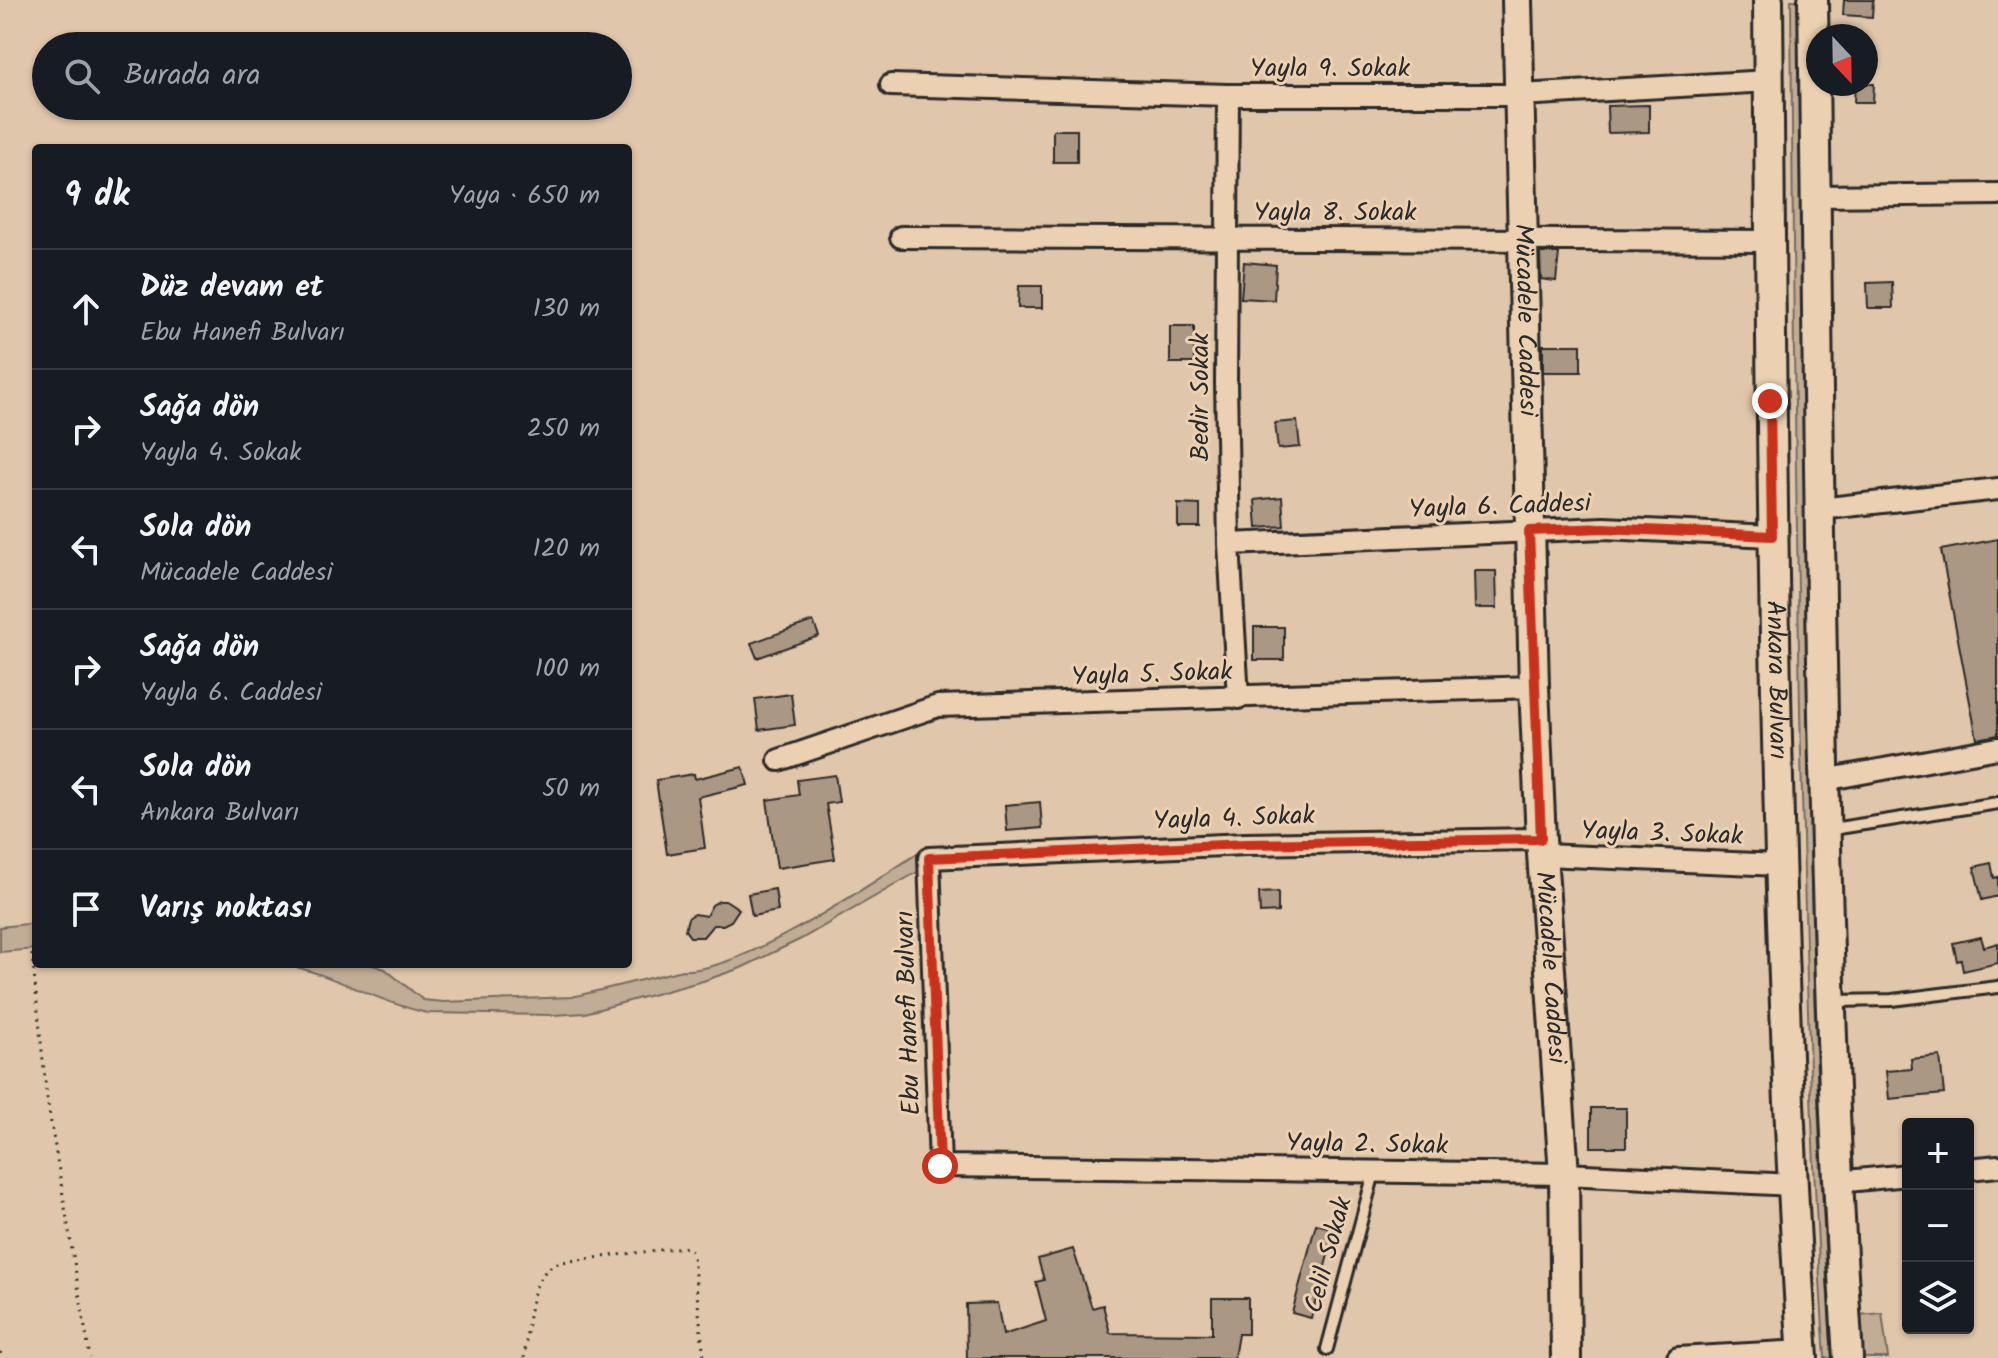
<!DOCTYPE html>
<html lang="tr">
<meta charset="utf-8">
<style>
body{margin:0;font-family:Kalam,sans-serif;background:#242831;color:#f1f3f6}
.controls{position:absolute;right:24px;bottom:24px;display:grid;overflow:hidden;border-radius:8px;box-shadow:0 2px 6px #0004}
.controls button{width:72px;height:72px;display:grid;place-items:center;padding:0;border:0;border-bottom:2px solid #363941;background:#171b24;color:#f1f3f6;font:40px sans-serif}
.compass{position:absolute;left:1806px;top:24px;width:72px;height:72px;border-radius:50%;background:#171b24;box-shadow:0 2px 6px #0004;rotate:158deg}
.stop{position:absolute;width:24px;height:24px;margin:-18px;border:6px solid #c8321e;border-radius:50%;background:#fff}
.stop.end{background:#c8321e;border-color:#fff;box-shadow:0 2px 8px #0008}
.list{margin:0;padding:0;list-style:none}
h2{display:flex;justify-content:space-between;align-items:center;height:104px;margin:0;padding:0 32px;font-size:34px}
h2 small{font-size:26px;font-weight:400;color:#9ea1a6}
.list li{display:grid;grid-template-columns:52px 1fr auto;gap:24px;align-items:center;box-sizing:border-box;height:120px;padding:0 32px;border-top:2px solid #363941}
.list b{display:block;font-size:30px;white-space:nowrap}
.list p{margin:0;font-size:26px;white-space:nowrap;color:#9ea1a6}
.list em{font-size:26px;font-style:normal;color:#9ea1a6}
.icon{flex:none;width:44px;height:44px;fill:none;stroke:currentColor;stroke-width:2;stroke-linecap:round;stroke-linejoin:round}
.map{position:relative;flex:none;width:1998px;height:1358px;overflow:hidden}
.search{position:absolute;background:#171b24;box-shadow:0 2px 6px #0004;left:32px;top:32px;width:600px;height:88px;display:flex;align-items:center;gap:20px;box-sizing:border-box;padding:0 28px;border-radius:44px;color:#9ea1a6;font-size:30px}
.panel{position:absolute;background:#171b24;box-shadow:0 2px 6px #0004;left:32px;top:144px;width:600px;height:824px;border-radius:8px}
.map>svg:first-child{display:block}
</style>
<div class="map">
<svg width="1998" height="1358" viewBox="0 0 1998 1358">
<rect width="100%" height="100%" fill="#e0c6aa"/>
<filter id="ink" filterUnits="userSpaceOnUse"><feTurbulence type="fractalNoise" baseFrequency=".0125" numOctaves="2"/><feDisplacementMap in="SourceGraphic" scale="16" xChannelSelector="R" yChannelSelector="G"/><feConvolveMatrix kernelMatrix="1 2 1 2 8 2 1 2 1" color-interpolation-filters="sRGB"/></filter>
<g filter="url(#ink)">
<path fill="#c1ac95" stroke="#766c60" stroke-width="2" d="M 1791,0 L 1800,0 C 1801,228 1803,455 1807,683 C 1811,908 1816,1133 1832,1358 L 1825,1358 C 1810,1142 1805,926 1800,710 C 1795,473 1792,237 1791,0 Z
M 921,851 L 919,871 L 801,939 L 741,968 L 703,981 L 585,1013 L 554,1015 L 427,1013 C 377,1002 333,974 283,964 L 369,964 L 385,969 L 423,1000 L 444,1002 L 572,997 L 682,970 C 739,974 871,884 921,851 Z
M 36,923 L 36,949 L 0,952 L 0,927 Z
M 1882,1313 L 1888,1358 L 1862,1358 L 1859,1315 Z"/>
<path fill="#ab9884" stroke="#2b2b2b" stroke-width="2" d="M 1844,0 L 1873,0 L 1872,17 L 1843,15 Z
M 1855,84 L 1874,84 L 1873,102 L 1854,102 Z
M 1649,105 L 1649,132 L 1608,133 L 1607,106 Z
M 1053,130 L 1077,130 L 1077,162 L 1053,162 Z
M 1540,253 L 1559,253 L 1556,281 L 1541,279 Z
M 1244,262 L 1276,265 L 1274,300 L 1241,298 Z
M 1892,282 L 1893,308 L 1868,308 L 1867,283 Z
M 1019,286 L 1042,286 L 1042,308 L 1018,308 Z
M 1170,326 L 1194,326 L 1194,363 L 1170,363 Z
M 1543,345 L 1581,345 L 1581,372 L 1543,372 Z
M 1297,421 L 1300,447 L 1278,449 L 1275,423 Z
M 1282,497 L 1284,526 L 1257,528 L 1255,500 Z
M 1178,504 L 1200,505 L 1200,527 L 1178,527 Z
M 1998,539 L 1998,735 L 1977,739 L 1941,550 Z
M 1474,571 L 1496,571 L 1497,608 L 1475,608 Z
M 813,621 L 819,636 L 757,658 L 751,643 Z
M 1254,627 L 1284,627 L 1284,660 L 1254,660 Z
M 791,694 L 795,725 L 759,730 L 755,699 Z
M 743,767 L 748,785 L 698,797 L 705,848 L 667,854 L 656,780 L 694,774 L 695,779 Z
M 835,775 L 839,802 L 826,804 L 835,859 L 777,868 L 767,800 L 799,795 L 797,780 Z
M 1040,802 L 1042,828 L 1007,831 L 1005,805 Z
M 1991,863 L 1994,878 L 1998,877 L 1998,896 L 1982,900 L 1974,867 Z
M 775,889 L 778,911 L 752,916 L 748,894 Z
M 1278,892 L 1278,912 L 1260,913 L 1259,893 Z
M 719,901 L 727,901 L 739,909 L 731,921 L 723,925 L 713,925 L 703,937 L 690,937 L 685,930 L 688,918 L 694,914 L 706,916 L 712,905 Z
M 1981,937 L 1984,947 L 1998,943 L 1998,963 L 1963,971 L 1961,960 L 1957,961 L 1953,943 Z
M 1940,1056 L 1944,1094 L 1889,1099 L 1886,1071 L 1912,1069 L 1911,1059 Z
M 1591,1108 L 1626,1108 L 1626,1147 L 1591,1147 Z
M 1316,1224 L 1335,1229 L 1311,1318 L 1292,1313 Z
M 1073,1249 L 1092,1308 L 1103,1305 L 1110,1333 L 1212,1334 L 1212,1298 L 1248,1298 L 1248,1334 L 1238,1334 L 1234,1358 L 967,1358 L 966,1304 L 997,1303 L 1003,1335 L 1046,1321 L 1036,1282 L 1044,1280 L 1038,1259 Z"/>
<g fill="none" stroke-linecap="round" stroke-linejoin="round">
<g stroke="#2b2b2b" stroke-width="16">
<path id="lane" d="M 1826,830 L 1998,803
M 1833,1001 L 1892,1000 L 1998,987
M 1327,1349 L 1374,1173"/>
</g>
<g stroke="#2b2b2b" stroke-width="26">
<path id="street" d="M 891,85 L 1228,95 L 1520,95 L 1769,81
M 1228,95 L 1226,383 L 1229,544 L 1238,698
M 1816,196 L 1998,194
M 901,237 L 1769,241
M 1820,509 L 1998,489
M 1229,544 L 1604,528 L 1772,536
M 779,760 L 938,706 L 1534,687
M 1824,780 L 1998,748
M 1541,839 L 1246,844 L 929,858 L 940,1166 L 1564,1174 L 1792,1185
M 1543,855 L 1780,865
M 1968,1169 L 1998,1166
M 1837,1182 L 1908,1175
M 1678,1358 L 1803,1351"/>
</g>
<g stroke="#2b2b2b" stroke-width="34">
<g id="secondary">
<path id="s1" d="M 1517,0 L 1534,687 L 1541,839 L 1564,1174 L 1566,1358"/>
<path id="s2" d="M 1768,0 C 1772,453 1773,906 1803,1358"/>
<path d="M 1813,0 C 1820,453 1819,906 1848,1358"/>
</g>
</g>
<path stroke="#2b2b2b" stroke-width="3" stroke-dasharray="2 6" stroke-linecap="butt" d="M 32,954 L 47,1099 L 90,1358
M 0,1352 L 2,1358
M 524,1358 C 529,1328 527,1269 562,1262 L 683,1247 L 690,1249 L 693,1257 L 704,1358"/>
<use href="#lane" stroke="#ebd0b2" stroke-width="10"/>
<use href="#street" stroke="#ebd0b2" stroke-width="20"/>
<use href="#secondary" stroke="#ebd0b2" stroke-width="28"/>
</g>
</g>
<g fill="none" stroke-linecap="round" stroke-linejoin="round" filter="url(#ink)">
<path stroke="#c8321e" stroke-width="10" d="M 940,1166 L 929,858 L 1246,844 L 1541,839 L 1529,531 L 1604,528 L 1772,536 L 1770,401"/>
</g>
<g text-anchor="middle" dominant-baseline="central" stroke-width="6" stroke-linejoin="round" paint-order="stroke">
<g font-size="26" fill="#2b2b2b" stroke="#ebd0b2">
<text x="1330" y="69">Yayla 9. Sokak</text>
<text x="1335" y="213">Yayla 8. Sokak</text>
<text stroke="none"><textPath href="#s1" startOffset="320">Mücadele Caddesi</textPath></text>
<text transform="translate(1201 397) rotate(-90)">Bedir Sokak</text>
<text transform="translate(1500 507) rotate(-2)">Yayla 6. Caddesi</text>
<text transform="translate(1152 675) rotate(-2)">Yayla 5. Sokak</text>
<text stroke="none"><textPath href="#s2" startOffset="680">Ankara Bulvarı</textPath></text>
<text transform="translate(1234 819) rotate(-2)">Yayla 4. Sokak</text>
<text transform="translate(1662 834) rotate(2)">Yayla 3. Sokak</text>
<text stroke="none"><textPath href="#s1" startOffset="968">Mücadele Caddesi</textPath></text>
<text transform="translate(909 1013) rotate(-92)">Ebu Hanefi Bulvarı</text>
<text transform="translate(1367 1145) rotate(1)">Yayla 2. Sokak</text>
<text transform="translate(1329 1255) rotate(-75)">Celil Sokak</text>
</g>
</g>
</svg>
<div class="controls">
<button>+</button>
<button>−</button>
<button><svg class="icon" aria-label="layers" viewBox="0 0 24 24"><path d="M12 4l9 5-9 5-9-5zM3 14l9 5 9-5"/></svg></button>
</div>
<svg class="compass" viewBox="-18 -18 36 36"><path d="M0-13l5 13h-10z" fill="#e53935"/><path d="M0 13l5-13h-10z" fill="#9ea1a6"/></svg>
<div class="stop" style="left:940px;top:1166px"></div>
<div class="stop end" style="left:1770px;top:401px"></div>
<div class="search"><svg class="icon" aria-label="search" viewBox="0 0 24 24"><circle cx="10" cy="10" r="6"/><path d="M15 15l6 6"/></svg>Burada ara</div>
<section class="panel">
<h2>9 dk<small>Yaya · 650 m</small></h2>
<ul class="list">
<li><svg class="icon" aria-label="ahead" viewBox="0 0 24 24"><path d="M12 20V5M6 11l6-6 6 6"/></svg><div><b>Düz devam et</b><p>Ebu Hanefi Bulvarı</p></div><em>130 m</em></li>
<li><svg class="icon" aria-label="right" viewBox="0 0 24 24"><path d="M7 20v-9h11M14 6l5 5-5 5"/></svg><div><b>Sağa dön</b><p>Yayla 4. Sokak</p></div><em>250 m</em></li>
<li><svg class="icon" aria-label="left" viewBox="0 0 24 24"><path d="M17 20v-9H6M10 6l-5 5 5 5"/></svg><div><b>Sola dön</b><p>Mücadele Caddesi</p></div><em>120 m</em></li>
<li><svg class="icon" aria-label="right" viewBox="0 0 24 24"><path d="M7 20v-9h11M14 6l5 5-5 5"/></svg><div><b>Sağa dön</b><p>Yayla 6. Caddesi</p></div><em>100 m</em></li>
<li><svg class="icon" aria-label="left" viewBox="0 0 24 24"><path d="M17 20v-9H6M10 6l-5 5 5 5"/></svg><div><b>Sola dön</b><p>Ankara Bulvarı</p></div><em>50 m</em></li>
<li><svg class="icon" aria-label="arrive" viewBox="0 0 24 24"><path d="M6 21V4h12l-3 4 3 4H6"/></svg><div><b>Varış noktası</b></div></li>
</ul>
</section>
</div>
